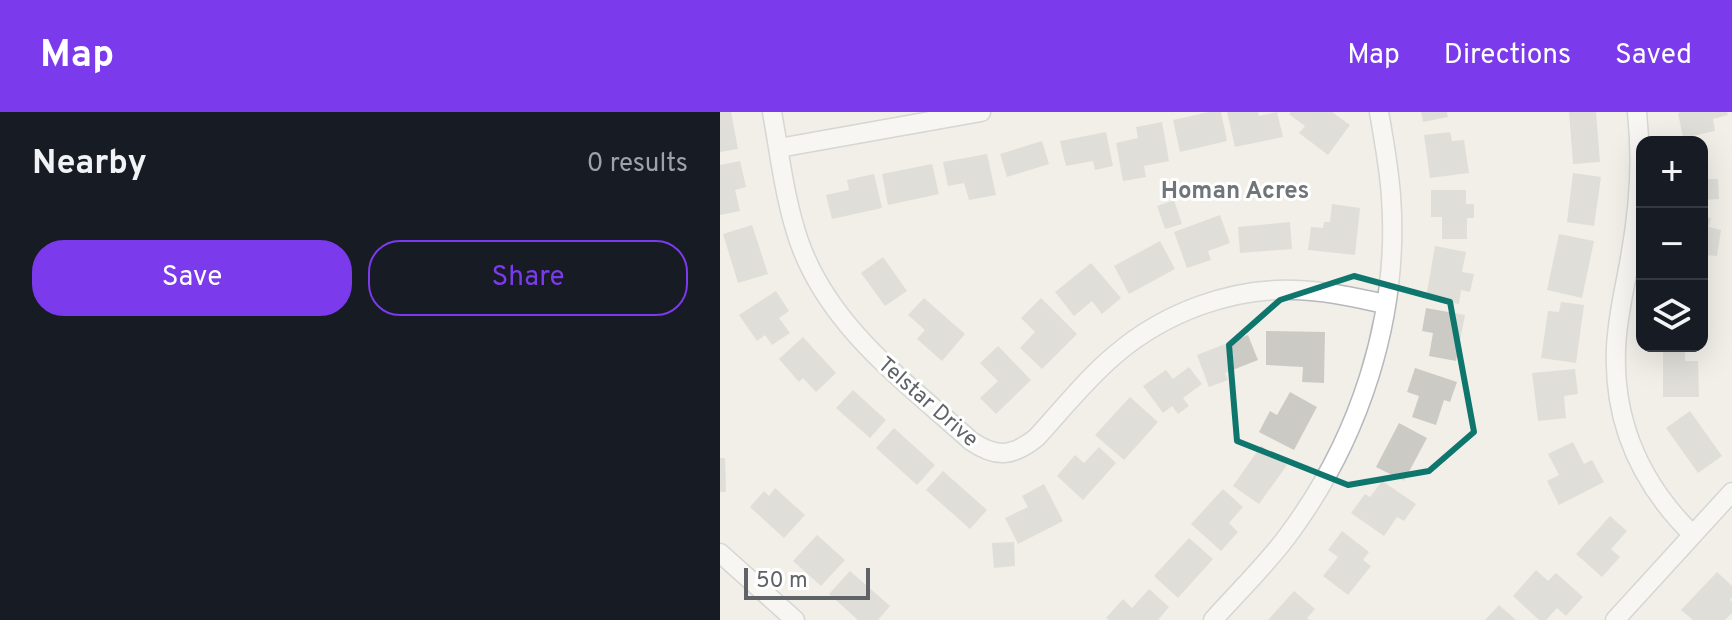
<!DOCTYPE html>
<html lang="en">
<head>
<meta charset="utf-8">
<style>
	:root { --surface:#171b24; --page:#242831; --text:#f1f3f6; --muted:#9ea1a6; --line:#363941; --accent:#7c3aed }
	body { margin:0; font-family:Overpass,sans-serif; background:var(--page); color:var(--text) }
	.controls { position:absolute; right:24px; top:24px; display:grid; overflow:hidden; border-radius:16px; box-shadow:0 8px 32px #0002 }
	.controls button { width:72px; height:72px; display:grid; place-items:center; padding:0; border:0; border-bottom:2px solid var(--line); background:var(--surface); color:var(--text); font:40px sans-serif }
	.scale { position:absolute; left:24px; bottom:20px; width:126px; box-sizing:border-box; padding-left:8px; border:4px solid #5f6368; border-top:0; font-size:22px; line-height:28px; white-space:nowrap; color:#5f6368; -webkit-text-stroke:6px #fff; paint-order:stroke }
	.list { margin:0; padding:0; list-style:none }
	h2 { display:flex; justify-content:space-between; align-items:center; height:104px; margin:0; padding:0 32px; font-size:34px }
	h2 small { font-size:26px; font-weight:400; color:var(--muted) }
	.actions { display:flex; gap:16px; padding:24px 32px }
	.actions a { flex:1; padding:18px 0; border:2px solid var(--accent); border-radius:32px; text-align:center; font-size:28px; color:var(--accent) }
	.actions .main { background:var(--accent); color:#fff }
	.icon { flex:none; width:44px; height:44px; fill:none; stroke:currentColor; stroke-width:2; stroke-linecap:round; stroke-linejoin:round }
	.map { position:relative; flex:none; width:1012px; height:508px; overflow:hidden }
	header { display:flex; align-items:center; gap:48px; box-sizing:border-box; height:112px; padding:0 40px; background:var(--accent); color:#fff }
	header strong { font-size:38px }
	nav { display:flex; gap:44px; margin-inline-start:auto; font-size:28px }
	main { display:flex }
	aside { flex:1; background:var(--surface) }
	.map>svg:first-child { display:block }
	.building { fill:#cccac5 }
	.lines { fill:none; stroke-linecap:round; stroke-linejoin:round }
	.street-casing { stroke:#b5b8bc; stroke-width:21 }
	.street { stroke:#fff; stroke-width:18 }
	.marked { fill:none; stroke:#0f766e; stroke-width:6; stroke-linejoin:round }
	.labels { text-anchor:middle; stroke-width:6; stroke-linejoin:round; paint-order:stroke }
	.street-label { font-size:22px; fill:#5f6368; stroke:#fff }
	.neighbourhood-label { font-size:24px; font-weight:bold; fill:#70757a; stroke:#fff }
</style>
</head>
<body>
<header>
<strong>Map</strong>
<nav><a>Map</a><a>Directions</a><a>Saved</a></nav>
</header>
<main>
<aside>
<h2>Nearby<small>0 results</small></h2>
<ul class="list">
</ul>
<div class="actions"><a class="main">Save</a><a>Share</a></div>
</aside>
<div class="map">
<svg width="1012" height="508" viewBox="0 0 1012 508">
	<rect width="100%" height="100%" fill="#f1efe8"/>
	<path class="building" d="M0,0H11L18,37L0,40Z
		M489,0H501L507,29L460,40L453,8Z
		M507,0H538L539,4L557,0L563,25L515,35Z
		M571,0H612L630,13L608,43L579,21L585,14L569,2Z
		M701,0H727L728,5L703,10Z
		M849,0H876L880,50L853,52Z
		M961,0H1007L1008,3L993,7L995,19L963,26L958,1Z
		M442,10L449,49L424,54L426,65L403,69L396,31L418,26L416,15Z
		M386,20L393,54L375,58L373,49L346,54L340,29Z
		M730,20L732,29L744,28L749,61L710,66L704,23Z
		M322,29L329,52L287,65L280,42Z
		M267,42L276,83L249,88L244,71L228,74L223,50Z
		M982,45H985L986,67H998L999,87L982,88Z
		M20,49L26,75L15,78L20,99L0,103V53Z
		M212,52L219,82L168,93L162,62Z
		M853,61L881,65L874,114L847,110Z
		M154,62L162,96L112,107L106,83L129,78L127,68Z
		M711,78H746V92H754V106H747V127H722V105H711Z
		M454,88L462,112L445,117L437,94Z
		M612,92L640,96L635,143L588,138L591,115L603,116L604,110H610Z
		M500,103L510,131L488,139L491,148L467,156L454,120Z
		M982,104L991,106L989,115L1001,118L997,144L986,143L984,158H982Z
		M570,110L572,137L520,141L518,115Z
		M32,113L48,162L18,171L3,122Z
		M839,122L874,129L862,186L827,178Z
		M440,129L455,157L409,182L394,154Z
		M715,134L746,140L742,160L754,162L750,180L741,178L739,192L706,186Z
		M163,145L187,179L165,194L141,161Z
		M371,151L401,186L382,202L372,189L354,204L335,180Z
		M56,179L69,199L59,206L70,221L52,233L45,223L37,229L19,203Z
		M204,186L245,222L222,249L197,227L205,218L188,203Z
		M321,186L357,222L322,257L300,236L315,220L301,206Z
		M841,190L864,193L856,251L821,246L828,199L839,200Z
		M706,196L745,203L736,249L709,244L713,221L702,219Z
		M546,219L605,220L604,271L582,270L583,255L546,253Z
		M528,223L538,248L505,261L508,268L489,275L477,243Z
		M83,225L116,261L96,280L83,266L79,270L59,247Z
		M278,234L311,268L276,302L260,286L278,269L260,251Z
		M943,237H965V249H978L979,285H943Z
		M469,255L482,272L463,286L469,294L458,302L452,294L443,301L423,274L446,258L453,267Z
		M695,256L737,270L730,290L724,288L716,313L692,305L699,284L687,280Z
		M855,257L858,282L844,284L846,306L818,309L812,261Z
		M133,278L166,308L150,326L116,296Z
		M570,280L597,295L574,338L539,320L550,299L557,303Z
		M410,285L438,310L404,348L375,323Z
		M970,299L1002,344L978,361L946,316Z
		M679,311L707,326L684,369L656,355Z
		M174,316L215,353L197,373L156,336Z
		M853,330L864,352L872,348L884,370L839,393L827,369L839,363L828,342Z
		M541,334L567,353L539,392L513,374Z
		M379,335L396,351L363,388L337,364L355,343L364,351Z
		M0,346H5L6,380H0Z
		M223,359L267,398L250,417L206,378Z
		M662,369L696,392L684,409L677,405L664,424L631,401L645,382L650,385Z
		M324,372L343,409L298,432L285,406L308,395L302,384Z
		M55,376L85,403L64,426L30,395L44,379L49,384Z
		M503,377L523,395L509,411L518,420L501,439L471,412Z
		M890,404L907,419L891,437L900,445L882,465L856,442Z
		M622,419L649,440L643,448L651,454L628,483L603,464L618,445L608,438Z
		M97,423L125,448L101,474L73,449Z
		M469,426L493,447L458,486L434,464Z
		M294,430L295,454L274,456L272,431Z
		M816,458L828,469L836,461L863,485L846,504L837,496L826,508H819L793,484Z
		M130,459L170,494L158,508H138L109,482Z
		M997,460L1012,474V485L1010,488L1012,490V501L1005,508H973L961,498Z
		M429,477L449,495L438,508H389L386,506L403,487L412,496Z
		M574,479L595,497L587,506L589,508H548Z
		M779,493L796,508H765Z"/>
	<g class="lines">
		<g class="street-casing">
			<path id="street" d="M52,0C60,44 65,90 80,132C111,217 186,270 251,329C276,346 292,345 316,326C342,298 366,267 396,242C444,201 512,175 576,178C607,179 636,186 666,192
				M917,0C922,46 919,95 911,140C906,172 897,204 896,237C893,311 921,372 973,423
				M59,36L261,0
				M0,441L75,508
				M493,508C517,481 544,455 566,426C639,329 680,206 671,84C669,56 664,28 659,0
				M895,508L1012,380"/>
		</g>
		<use href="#street" class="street"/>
	</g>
	<path d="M0 0H1012V508H0ZM634,164L730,190L754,320L709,359L628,373L517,329L509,233L560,188Z" fill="#f1efe8" fill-opacity=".55" fill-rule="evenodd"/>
	<path class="marked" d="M634,164L730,190L754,320L709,359L628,373L517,329L509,233L560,188Z"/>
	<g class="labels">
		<g class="street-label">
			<text transform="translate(209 289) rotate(41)" y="8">Telstar Drive</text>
		</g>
		<g class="neighbourhood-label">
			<text x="515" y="86">Homan Acres</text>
		</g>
	</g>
</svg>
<div class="controls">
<button>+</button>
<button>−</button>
<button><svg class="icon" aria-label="layers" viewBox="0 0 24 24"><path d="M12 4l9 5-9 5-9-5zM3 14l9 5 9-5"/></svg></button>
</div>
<div class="scale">50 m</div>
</div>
</main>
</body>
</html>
